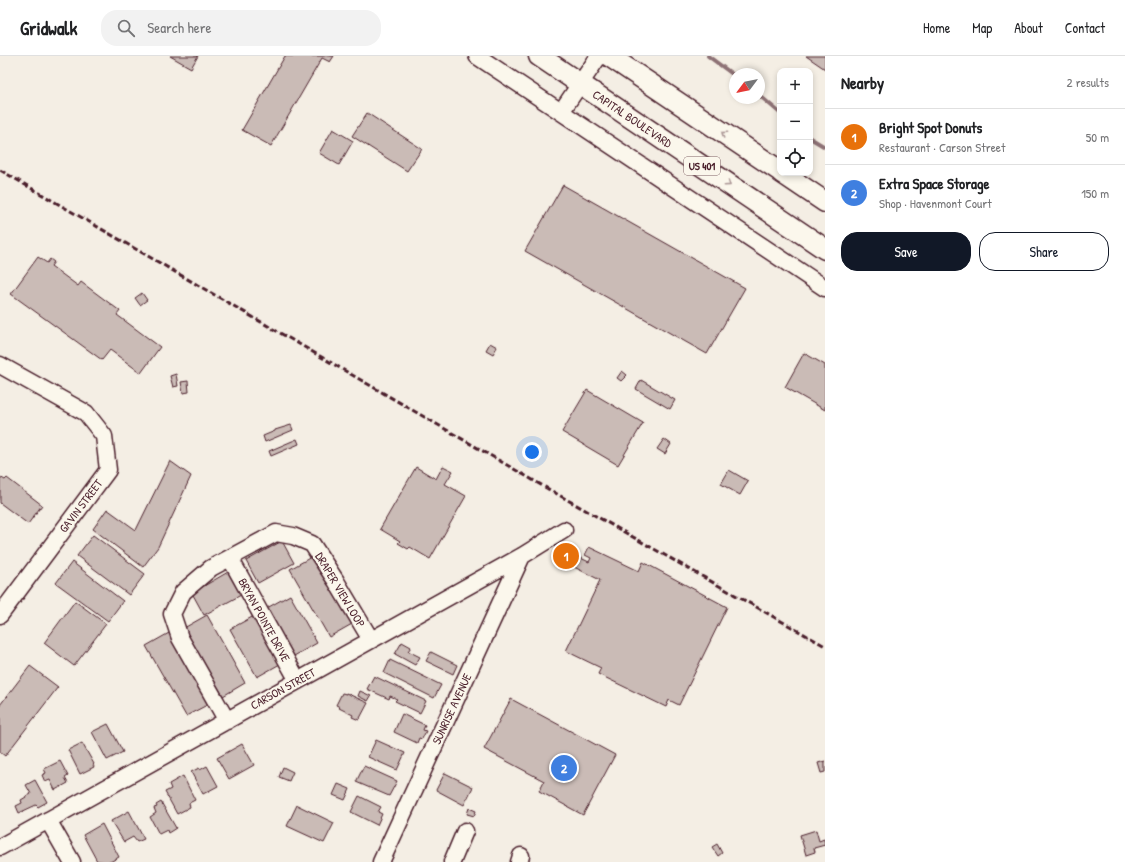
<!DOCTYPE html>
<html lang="en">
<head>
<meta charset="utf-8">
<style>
	:root { --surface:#fff; --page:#f2f2f2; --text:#202124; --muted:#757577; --line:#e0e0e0; --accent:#111827 }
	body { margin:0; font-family:"Patrick Hand",sans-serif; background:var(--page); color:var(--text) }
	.controls { position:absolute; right:12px; top:12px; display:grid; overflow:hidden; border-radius:8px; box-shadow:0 2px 6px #0003 }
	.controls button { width:36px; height:36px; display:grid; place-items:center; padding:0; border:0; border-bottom:1px solid var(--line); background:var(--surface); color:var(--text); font:20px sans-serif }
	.compass { position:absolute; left:729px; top:12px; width:36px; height:36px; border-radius:50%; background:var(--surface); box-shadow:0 2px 6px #0003; rotate:238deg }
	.you { position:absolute; left:532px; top:396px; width:14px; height:14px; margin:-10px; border:3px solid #fff; border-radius:50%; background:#1a73e8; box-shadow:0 0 0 6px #1a73e833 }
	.badge { display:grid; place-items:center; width:26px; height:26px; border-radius:50%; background:var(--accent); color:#fff; font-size:13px; font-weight:700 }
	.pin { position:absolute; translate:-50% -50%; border:2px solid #fff; box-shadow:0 1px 4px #0006 }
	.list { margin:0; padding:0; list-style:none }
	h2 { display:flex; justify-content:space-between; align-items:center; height:52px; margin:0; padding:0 16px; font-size:17px }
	h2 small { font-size:13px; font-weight:400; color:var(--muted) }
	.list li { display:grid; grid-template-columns:26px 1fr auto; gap:12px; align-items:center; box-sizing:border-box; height:56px; padding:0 16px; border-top:1px solid var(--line) }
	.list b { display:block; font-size:15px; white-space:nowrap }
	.list p { margin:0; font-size:13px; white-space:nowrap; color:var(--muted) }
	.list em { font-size:13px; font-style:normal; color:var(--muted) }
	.actions { display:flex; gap:8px; padding:12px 16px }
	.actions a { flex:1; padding:9px 0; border:1px solid var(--accent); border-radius:16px; text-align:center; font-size:14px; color:var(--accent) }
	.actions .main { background:var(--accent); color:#fff }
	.icon { flex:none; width:22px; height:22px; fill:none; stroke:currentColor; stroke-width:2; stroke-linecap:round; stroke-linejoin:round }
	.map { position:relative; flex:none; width:825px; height:806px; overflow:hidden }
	header { display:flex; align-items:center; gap:24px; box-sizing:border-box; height:56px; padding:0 20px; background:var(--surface); border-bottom:1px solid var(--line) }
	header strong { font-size:19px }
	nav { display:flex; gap:22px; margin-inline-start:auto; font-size:14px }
	.search { width:280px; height:36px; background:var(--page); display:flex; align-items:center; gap:10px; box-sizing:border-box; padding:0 14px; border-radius:16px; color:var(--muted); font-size:15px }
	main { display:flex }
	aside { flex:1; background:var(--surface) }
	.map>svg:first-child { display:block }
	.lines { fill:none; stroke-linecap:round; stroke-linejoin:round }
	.stream { stroke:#8d7174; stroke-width:4 }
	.building { fill:#cabbb6; stroke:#4a1f2b }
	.minor-casing { stroke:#4a1f2b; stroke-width:19 }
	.major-casing { stroke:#4a1f2b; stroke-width:23 }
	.minor { stroke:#fbf7ec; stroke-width:16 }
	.major { stroke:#fbf7ec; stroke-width:20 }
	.rail { stroke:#4a1f2b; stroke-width:3; stroke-dasharray:6 3; stroke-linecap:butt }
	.oneway { stroke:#ab9695 }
	.labels { text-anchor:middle; stroke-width:4; stroke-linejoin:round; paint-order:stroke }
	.shield { fill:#fbf7ec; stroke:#7f6065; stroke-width:1 }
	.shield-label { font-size:11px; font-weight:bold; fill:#4a1f2b }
	.street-label { font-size:12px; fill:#4a1f2b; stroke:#fbf7ec }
</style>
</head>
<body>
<header>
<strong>Gridwalk</strong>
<div class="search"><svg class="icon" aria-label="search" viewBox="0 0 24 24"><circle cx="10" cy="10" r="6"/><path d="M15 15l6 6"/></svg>Search here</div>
<nav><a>Home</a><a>Map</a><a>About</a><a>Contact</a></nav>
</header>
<main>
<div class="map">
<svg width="825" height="806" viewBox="0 0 825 806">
	<rect width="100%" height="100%" fill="#f4eee4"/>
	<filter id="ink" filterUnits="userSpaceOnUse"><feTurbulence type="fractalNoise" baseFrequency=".025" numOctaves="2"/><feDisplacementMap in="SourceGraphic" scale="8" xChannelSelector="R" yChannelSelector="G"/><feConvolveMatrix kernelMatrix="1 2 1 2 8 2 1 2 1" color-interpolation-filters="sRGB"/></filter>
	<g filter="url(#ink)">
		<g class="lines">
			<path class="stream" d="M708,0L735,20
				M759,39L780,57
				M810,82L825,91"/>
		</g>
		<path class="building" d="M170,0H198L191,12Z
			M285,0H334L330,6L322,2L271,90L242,74Z
			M806,0H825V13Z
			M367,57L422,93L407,115L352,80Z
			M333,73L353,85L339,109L319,97Z
			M563,129L745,232L707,298L525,195Z
			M38,201L47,207L50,203L54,206L51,210L78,230L81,226L120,255L117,259L160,291L141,317L110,294L102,304L11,238Z
			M142,237L147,244L140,249L135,242Z
			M490,287L497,291L493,298L486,294Z
			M804,297L825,309V354L785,331Z
			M622,315L627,319L621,325L617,322Z
			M176,318L178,330L173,331L170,320Z
			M641,324L675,344L670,353L636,333Z
			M188,325L189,336L183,337L181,326Z
			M587,334L643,367L618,409L562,376Z
			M291,369L293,374L265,386L263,380L275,375V374Z
			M297,383L299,388L271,400L269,395Z
			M664,383L671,388L665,398L657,393Z
			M170,405L191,420L158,491L143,511L93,473L107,453L136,474Z
			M443,410L453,415L445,428L466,440L430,503L410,491L408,493L398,487L400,485L380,473L416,411L436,423Z
			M729,414L748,425L740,439L721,428Z
			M0,421L5,424L7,422L42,449L28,468L0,447Z
			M93,479L145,518L129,539L77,500Z
			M282,485L294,507L258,527L246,505Z
			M589,491L639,515L643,506L727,551L679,649L669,644L666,651L598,618L601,612L566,595L600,524L554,501L566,495L589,506L591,502L585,499Z
			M313,500L352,568L329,581L290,513Z
			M72,506L123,545L108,565L56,527Z
			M228,516L241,539L204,559L192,537Z
			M290,539L317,587L294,600L267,552Z
			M75,545L106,568L74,610L44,587Z
			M207,559L245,627L223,640L184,572Z
			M254,560L280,608L257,621L230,573Z
			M169,577L209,648L186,660L146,590Z
			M402,586L411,591L408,595L420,601L415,609L395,598Z
			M431,596L457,609L453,618L426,605Z
			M390,604L441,629L434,642L384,617Z
			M30,610L58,631L5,700L0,696V649Z
			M374,620L426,645L420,657L395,645L397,643L390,640L389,643L367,633Z
			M360,635L371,640L368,645L358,640Z
			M342,637L346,638V637L368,647L359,664L352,661L353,659L339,652L340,651L336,649Z
			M511,643L615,699L583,759L539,735L544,725L484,693Z
			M402,658L425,669L423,674L426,675L422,683L419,682L417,687L394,676Z
			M108,668L123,696L107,704L92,676Z
			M376,684L405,697L397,714L368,701Z
			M82,687L94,708L93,709L94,711L80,718L68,694Z
			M242,688L254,709L229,723L217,702Z
			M60,705L68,720L65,722L68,727L55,734L50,724L45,726L42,719L46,717L44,713Z
			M825,705V716L821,717L818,707Z
			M207,710L218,730L203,738L191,716L199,712L200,714Z
			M364,710L397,725L389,740L356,726Z
			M283,711L293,716L289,725L279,721Z
			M445,717L473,731L464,749L436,734Z
			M183,720L195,744L189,747L190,751L177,758L165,736L171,733L169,728Z
			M35,724L47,746L38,751L36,749L19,757L16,750L22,747L21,744L31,738L26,729Z
			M338,728L350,733L345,744L333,739Z
			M359,740L381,751L378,756L382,758L377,769L351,756Z
			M161,746L176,772L168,777L167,774L159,778L150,761L156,757L154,752L157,751L156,749Z
			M297,749L334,767L324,787L287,770Z
			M469,752L476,755L474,760L467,758Z
			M129,755L144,783L137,786L133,781L124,786L111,765Z
			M102,768L119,801L110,806L97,805L83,779Z
			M816,774L819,785L824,783L825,789L814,792L815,796L806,799L800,779Z
			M717,788L722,797L718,800L712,791Z"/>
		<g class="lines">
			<g class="minor-casing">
				<path id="minor" d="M477,0L825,232
					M561,56L599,0
					M0,309L86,357L104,380L108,414L0,559
					M230,502L298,625
					M227,665L180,582L172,558L183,536L211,512L276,477L293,480L312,488L336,525L371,584
					M48,764L72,806
					M0,791L522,500L564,474
					M381,806L522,500
					M452,806L465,775
					M519,806L521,800"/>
			</g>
			<g class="major-casing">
				<path id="major" d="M539,0L825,193
					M609,0L780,115
					M782,117L825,146"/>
			</g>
			<use href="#minor" class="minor"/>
			<use href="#major" class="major"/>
			<path class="rail" d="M0,114L543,430L825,590"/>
		</g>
		<defs><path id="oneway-chevron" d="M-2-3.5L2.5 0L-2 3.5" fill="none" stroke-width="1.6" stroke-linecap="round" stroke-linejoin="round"/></defs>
		<g class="oneway">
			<use href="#oneway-chevron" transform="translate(724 78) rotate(-146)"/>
			<use href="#oneway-chevron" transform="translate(728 128) rotate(34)"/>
		</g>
	</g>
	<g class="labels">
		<rect class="shield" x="684" y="101" width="36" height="18" rx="3"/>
		<g class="shield-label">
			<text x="702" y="114">US 401</text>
		</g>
		<g class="street-label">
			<text transform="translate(632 63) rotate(34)" y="4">CAPITAL BOULEVARD</text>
			<text transform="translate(81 450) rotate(-53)" y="4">GAVIN STREET</text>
			<text transform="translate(340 534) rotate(59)" y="4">DRAPER VIEW LOOP</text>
			<text transform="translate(264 564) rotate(61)" y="4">BRYAN POINTE DRIVE</text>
			<text transform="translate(283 633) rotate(-29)" y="4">CARSON STREET</text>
			<text transform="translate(452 653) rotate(-65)" y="4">SUNRISE AVENUE</text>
		</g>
	</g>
</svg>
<div class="controls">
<button>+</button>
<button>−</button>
<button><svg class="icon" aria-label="locate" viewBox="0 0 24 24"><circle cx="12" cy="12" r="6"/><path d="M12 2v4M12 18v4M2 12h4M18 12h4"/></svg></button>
</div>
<svg class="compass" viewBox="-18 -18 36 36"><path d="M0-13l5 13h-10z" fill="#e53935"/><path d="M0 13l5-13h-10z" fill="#757577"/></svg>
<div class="you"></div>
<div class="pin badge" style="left:566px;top:500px;background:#e8710a">1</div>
<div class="pin badge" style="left:564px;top:712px;background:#3f7fe0">2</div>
</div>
<aside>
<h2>Nearby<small>2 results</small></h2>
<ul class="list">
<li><span class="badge" style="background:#e8710a">1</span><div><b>Bright Spot Donuts</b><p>Restaurant · Carson Street</p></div><em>50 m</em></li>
<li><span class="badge" style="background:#3f7fe0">2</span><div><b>Extra Space Storage</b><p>Shop · Havenmont Court</p></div><em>150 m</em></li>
</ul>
<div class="actions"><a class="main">Save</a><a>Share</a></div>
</aside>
</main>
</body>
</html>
